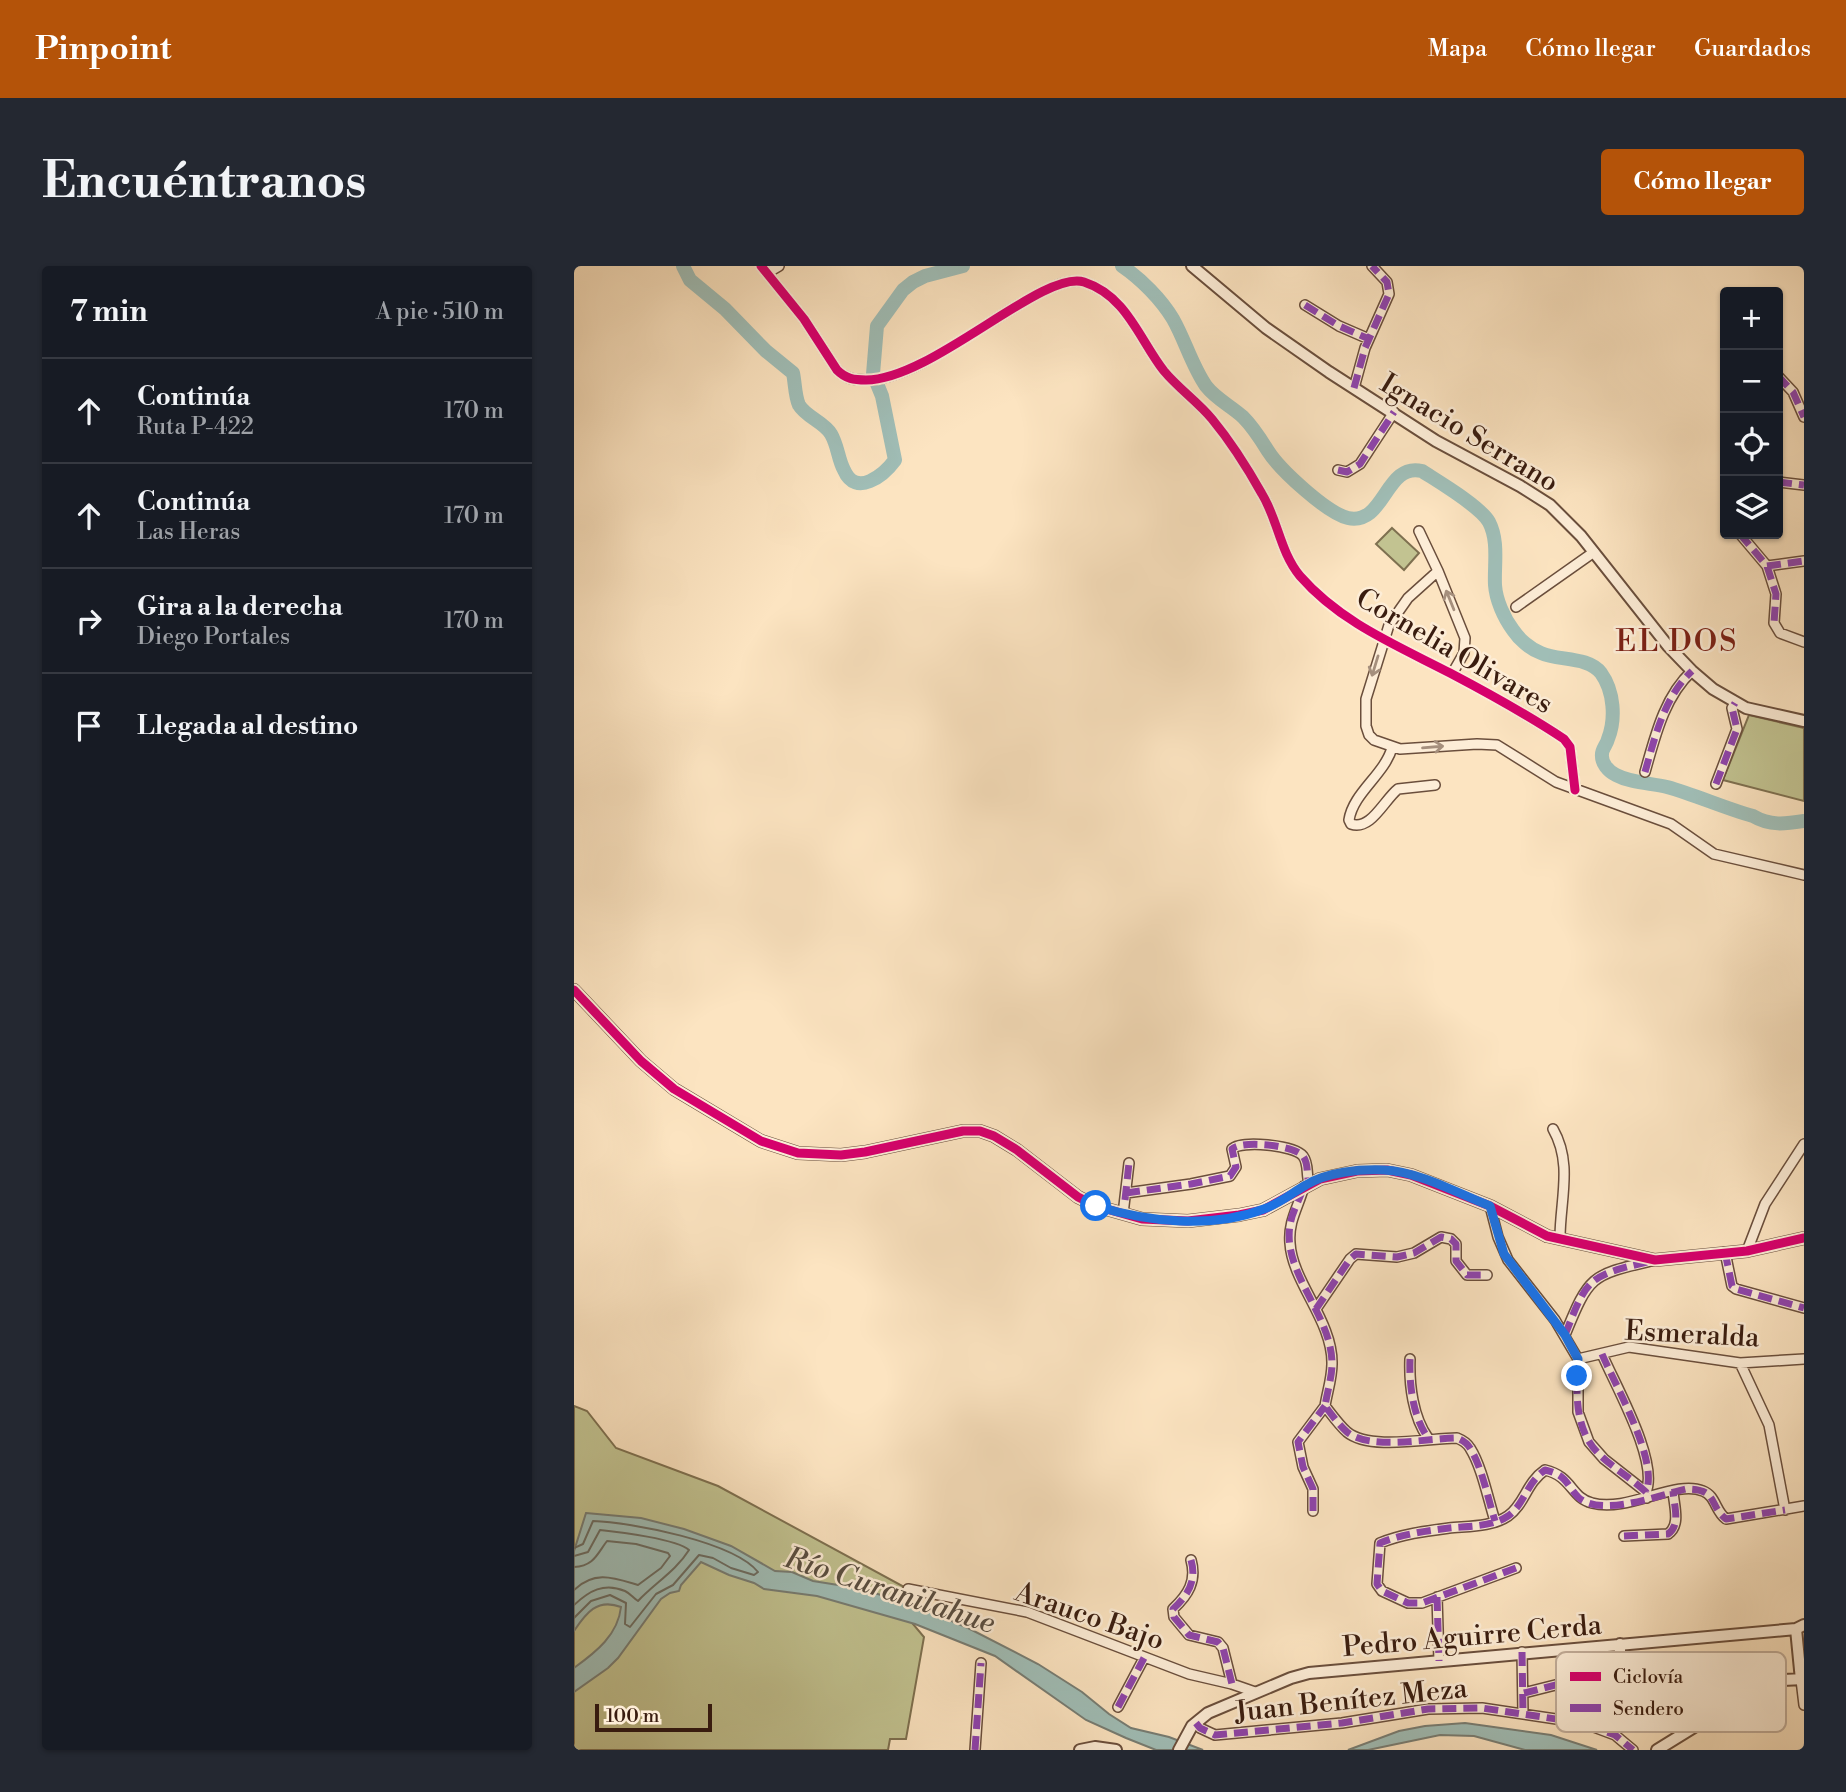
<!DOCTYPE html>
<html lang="es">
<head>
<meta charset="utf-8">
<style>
	:root { --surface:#171b24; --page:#242831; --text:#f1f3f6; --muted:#9ea1a6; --line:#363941; --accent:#b45309 }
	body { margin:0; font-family:"Libre Bodoni",serif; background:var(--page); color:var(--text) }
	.controls { position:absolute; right:21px; top:21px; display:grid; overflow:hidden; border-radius:7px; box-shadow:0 2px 5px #0004 }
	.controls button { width:63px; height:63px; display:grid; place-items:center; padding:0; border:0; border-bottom:2px solid var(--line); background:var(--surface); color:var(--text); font:35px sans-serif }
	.scale { position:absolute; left:21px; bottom:18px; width:117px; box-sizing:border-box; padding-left:7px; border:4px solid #391c0f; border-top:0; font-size:19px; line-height:24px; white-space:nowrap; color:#391c0f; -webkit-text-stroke:5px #fdedd7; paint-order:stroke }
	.stop { position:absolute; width:21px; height:21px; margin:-16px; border:5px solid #1a73e8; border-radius:50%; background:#fff }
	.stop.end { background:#1a73e8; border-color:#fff; box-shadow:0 2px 7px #0008 }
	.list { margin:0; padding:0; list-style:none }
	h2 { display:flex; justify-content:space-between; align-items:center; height:91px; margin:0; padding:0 28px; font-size:30px }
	h2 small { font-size:23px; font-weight:400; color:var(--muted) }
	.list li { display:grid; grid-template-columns:46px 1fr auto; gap:21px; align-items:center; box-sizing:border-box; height:105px; padding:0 28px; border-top:2px solid var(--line) }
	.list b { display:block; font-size:26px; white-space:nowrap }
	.list p { margin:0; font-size:23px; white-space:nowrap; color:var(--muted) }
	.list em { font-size:23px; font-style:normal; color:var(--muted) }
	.icon { flex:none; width:38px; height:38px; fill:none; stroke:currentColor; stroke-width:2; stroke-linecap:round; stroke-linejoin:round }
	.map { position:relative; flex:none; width:1230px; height:1484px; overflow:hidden; border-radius:7px }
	header { display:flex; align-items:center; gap:42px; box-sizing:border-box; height:98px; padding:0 35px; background:var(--accent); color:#fff }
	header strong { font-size:33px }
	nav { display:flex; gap:38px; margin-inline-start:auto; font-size:24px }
	.intro { display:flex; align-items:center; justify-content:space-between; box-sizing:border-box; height:168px; padding:0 42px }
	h1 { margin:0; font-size:49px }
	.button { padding:18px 32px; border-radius:7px; background:var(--accent); color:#fff; font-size:24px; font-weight:700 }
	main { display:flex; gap:42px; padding:0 42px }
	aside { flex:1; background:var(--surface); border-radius:7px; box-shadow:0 2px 5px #0004 }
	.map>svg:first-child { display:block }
	.green { fill:#c2c391; stroke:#7e7050; stroke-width:2 }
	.water { fill:#a0beb7; stroke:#777d74; stroke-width:2 }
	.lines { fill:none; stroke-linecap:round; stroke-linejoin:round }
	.shore { stroke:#6c6d63; stroke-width:2 }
	.river { stroke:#a0beb7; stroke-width:14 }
	.minor-casing { stroke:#6a4e3c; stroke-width:12 }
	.tertiary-casing { stroke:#6a4e3c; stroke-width:14 }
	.minor { stroke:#fdedd7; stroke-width:9 }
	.tertiary { stroke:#fdedd7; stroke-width:10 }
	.quiet { stroke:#8e44ad; stroke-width:7; stroke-dasharray:14 7; stroke-linecap:butt }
	.cycleway-casing { stroke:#fdedd7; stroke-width:13 }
	.cycleway { stroke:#d6006c; stroke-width:9 }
	.oneway { stroke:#a58f7d }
	.route { stroke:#1a73e8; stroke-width:9 }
	.labels { text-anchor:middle; stroke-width:5; stroke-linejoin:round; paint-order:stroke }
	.street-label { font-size:28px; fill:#391c0f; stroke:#fdedd7 }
	.neighbourhood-label { font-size:30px; letter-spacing:2px; fill:#7a1f14; stroke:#fdedd7 }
	.water-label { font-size:30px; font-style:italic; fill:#584d41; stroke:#fdedd7 }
	.key { fill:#fdedd7; stroke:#c2ae9b; stroke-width:2 }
	.key-label { font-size:19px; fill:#391c0f }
</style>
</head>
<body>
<header>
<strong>Pinpoint</strong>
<nav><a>Mapa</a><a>Cómo llegar</a><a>Guardados</a></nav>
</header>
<div class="intro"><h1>Encuéntranos</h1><a class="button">Cómo llegar</a></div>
<main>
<aside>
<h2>7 min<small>A pie · 510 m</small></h2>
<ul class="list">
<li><svg class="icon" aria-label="ahead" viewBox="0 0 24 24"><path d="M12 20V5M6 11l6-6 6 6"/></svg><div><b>Continúa</b><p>Ruta P-422</p></div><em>170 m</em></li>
<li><svg class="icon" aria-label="ahead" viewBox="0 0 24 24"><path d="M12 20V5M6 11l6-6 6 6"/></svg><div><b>Continúa</b><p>Las Heras</p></div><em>170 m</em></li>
<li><svg class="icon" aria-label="right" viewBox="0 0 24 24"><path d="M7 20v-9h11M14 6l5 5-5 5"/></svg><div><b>Gira a la derecha</b><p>Diego Portales</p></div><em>170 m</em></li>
<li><svg class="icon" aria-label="arrive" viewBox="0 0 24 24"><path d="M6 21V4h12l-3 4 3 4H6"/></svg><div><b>Llegada al destino</b></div></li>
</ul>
</aside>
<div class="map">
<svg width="1230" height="1484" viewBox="0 0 1230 1484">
	<rect width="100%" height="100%" fill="#fce4c1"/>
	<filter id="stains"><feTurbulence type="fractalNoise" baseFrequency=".00286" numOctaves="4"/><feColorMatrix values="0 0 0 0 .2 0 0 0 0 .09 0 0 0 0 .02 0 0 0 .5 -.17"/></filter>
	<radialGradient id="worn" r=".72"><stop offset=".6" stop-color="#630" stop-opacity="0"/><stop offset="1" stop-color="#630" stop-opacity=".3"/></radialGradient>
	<path class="green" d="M818,262L845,287L830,304L802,278Z
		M1175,449L1230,462V535L1149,514Z
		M0,1140L13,1145L42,1182L144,1220L334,1323L328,1345L350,1371L332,1473H316L314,1484H0Z"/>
	<path class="water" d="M12,1247L67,1252L110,1263L157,1280L201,1305L218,1306L239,1315L283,1322L338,1338L394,1362L464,1398L508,1426L535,1448L557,1462L595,1471L629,1484H582L552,1472L512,1454L421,1390L341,1358L243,1330L190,1323L180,1317L155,1309L127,1296L107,1319L105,1325L96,1327L87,1333L44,1392L34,1402L0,1426V1402C22,1386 44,1369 47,1341C23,1332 12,1347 0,1365V1285Z
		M891,1457L977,1469L1023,1484H951L900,1470L866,1469L794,1484H774L825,1465L851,1460Z"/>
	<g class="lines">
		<path class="shore" d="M0,1282L9,1278L19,1255C57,1256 160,1276 184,1306L180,1309L157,1302L139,1292L125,1289L99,1319L82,1328L56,1361L51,1358L52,1337L36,1329L17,1335L0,1352
			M0,1290L14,1286L26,1264C45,1266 103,1273 115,1284C102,1305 81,1317 64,1335C59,1332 57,1328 51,1325C30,1316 15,1325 0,1339
			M0,1301C20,1300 23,1288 33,1275L62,1278L94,1287L96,1290L87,1302L64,1319C40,1312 21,1304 0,1324"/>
		<path class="river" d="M109,0L116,14L151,43L192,85L219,107C221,116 221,131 225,139C232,151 250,156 257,168C264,180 264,193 270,204C282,232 310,209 321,194L308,130L299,108L303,60L329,24L339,16L351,10L389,0
			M548,0C567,13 587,33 599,53C611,74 618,100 632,120C642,133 657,140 669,151C679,161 686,172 694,185C706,204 753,247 774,252C811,260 811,196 848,205C865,216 906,240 915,256C925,275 920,299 921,319C922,334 930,352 939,364C945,373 956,383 967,387C984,395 1014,390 1027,407C1040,425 1042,453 1034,473C1033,478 1028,483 1028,488C1027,497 1034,505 1042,509C1057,517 1076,517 1093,521C1122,529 1150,542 1179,550C1196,560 1211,558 1230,555"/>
		<g class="minor-casing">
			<path id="minor" d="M187,0L230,53L263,104C272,113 280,114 292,114C358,114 469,3 510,16C553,30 565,73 590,105C604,122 624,136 638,153C657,176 674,203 688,228C704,254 706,286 726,310C766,356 822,379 876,407C914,427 954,449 990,473L996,481L1001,524
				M193,7L205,0
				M731,39L765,60L795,73
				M1204,110L1219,126L1230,151
				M780,122L791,82L815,28L813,16L798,0
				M764,204L773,206L786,198L820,146
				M1204,216L1230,219
				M845,265L864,305L891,372L890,387L878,408
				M1166,268L1193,300L1202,328L1200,357L1206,367L1230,376
				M1193,300L1230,295
				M864,305L834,332L815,359L792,433V460L795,469L800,474L826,483L903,478L923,479L982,516L1097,558L1140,588L1230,609
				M942,341L1020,286
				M818,482C810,509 779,527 775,554L777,558C797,565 810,534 824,523L861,519
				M1071,506C1081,471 1090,431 1118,405
				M1142,518L1163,463L1158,442L1161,437
				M979,863C999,898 986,934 986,972
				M730,920C725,940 714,955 716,977C718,1016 759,1055 758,1098C758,1112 753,1127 751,1140C758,1149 765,1159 773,1166C796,1185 855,1172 883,1172C888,1174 893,1177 896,1182C908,1201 914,1233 921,1255
				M552,927L617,918L656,910L662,901L658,883C667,874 720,879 729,890C735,898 732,908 735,917
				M916,940L924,971L934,994L981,1054L1004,1093V1146L1015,1176L1030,1193L1072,1226L1073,1232
				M549,948L555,897
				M1173,985L1191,938L1230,878
				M1151,986L1158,1020L1162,1023L1230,1042
				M742,1043L776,993L782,988L823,991L840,987L867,971L877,973L882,978V995L893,1009H913
				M991,1069C1016,1007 1018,1009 1081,994
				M1028,1088C1041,1119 1085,1195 1072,1226
				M836,1093C835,1119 839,1151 854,1172
				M1004,1093L1055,1081L1166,1097L1230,1093
				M1166,1097L1195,1159L1211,1244
				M739,1245V1223L729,1201L724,1176L751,1140
				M1050,1270L1094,1268C1107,1259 1100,1240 1099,1225
				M617,1294C623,1315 614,1329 599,1343L600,1351L615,1369L644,1376L649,1382L658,1418
				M942,1302L848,1337H834L808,1325L803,1318L806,1277C828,1268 852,1265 875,1262C894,1260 918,1261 934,1250C951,1238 952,1217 971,1204C998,1210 997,1232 1018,1237C1054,1247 1101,1213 1129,1225C1142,1230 1141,1245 1152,1253L1230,1240
				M334,1323L453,1346L615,1408L658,1418L681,1426
				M863,1331L865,1395
				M948,1386L949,1448
				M1227,1414L1230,1439
				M950,1427L1021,1409L1047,1404
				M544,1441L570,1392
				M622,1457L626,1462L641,1469L768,1457L854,1443L908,1442L1009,1457L1041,1469L1059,1484
				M401,1484L407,1397"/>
		</g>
		<g class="tertiary-casing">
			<path id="tertiary" d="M618,0L692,62L755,106L862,175L946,220L976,239L1007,270L1094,380L1118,405L1139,423L1172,442L1230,455
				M0,724L67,795L100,823L187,875L224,887L267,889L291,886L389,865H406L420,870L443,884L504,931L522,940L568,953L614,955L665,949L689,944L746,913L783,905L813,904L837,909L916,940L973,970L1081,994L1173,985L1230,972
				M1222,1363L1227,1414
				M1046,1378V1401L1047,1404L1053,1408L1185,1415L1230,1413
				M506,1484L521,1481L542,1484
				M605,1484L618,1460L634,1447L717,1412L735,1407L1222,1363L1230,1359
				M1083,1484L1172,1429L1185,1415"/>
		</g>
		<use href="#minor" class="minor"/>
		<use href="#tertiary" class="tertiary"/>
		<path class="quiet" d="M731,39L765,60L795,73
			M1204,110L1219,126L1230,151
			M780,122L791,82L815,28L813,16L798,0
			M764,204L773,206L786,198L820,146
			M1204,216L1230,219
			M1166,268L1193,300L1202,328L1200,357
			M1193,300L1230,295
			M1071,506C1081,471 1090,431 1118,405
			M1142,518L1163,463L1158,442L1161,437
			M729,923C725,935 718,946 716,959C708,1007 758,1049 758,1098C758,1111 753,1127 751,1140C758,1149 765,1159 773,1166C796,1185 855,1172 883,1172C888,1174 893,1177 896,1182C908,1201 914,1233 921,1255
			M552,927L617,918L656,910L662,901L658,883C667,874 720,879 729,890C735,898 732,908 735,917
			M551,934L555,897
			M1151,986L1158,1020L1162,1023L1230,1042
			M742,1043L776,993L782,988L823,991L840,987L867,971L877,973L882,978V995L893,1009H913
			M991,1069C1013,1013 1013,1010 1073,996
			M1028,1088C1041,1119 1085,1195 1072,1226
			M836,1093C835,1119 839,1151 854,1172
			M1004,1093C1002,1125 1000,1164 1025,1188C1039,1202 1057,1212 1072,1226L1073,1232
			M739,1245V1223L729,1201L724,1176L751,1140
			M1050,1270L1094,1268C1107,1259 1100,1240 1099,1225
			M617,1294C623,1315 614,1329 599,1343L600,1351L615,1369L644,1376L649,1382L658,1418
			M942,1302L848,1337H834L808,1325L803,1318L806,1277C828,1268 852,1265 875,1262C894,1260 918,1261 934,1250C951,1238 952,1217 971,1204C993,1209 991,1217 1004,1231C1027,1252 1085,1229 1112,1223C1145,1223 1134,1239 1152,1253L1211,1244
			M863,1331L865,1395
			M948,1386L949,1448
			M950,1427L1021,1409L1047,1404
			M544,1441L570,1392
			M622,1457L626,1462L641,1469L768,1457L854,1443L908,1442L1009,1457L1041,1469L1059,1484
			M401,1484L407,1397"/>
		<g class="cycleway-casing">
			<path id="cycleway" d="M187,0L230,53L263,104C272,113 280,114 292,114C358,114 469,3 510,16C553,30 565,73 590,105C604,122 624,136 638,153C657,176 674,203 688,228C704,254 706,286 726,310C766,356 822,379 876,407C914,427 954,449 990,473L996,481L1001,524
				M0,724L67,795L100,823L187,875L224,887L267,889L291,886L389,865H406L420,870L443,884L504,931L522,940L568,953L614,955L665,949L689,944L746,913L783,905L813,904L837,909L916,940L973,970L1081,994L1173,985L1230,972"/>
		</g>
		<use href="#cycleway" class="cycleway"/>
	</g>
	<defs><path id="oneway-shaft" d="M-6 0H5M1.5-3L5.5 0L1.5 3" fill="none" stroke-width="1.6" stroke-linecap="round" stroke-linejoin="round" transform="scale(1.75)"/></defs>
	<g class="oneway">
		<use href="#oneway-shaft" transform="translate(876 334) rotate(-112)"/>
		<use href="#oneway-shaft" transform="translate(801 400) rotate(107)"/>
		<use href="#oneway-shaft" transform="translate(859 481) rotate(-5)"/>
	</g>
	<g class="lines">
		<path class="route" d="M522,940C574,956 637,963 690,943C706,937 718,927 732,919C753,906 786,903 810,904C843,905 885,928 916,940L930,988L991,1069L1004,1093L1003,1110"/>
	</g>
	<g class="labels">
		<g class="street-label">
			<text transform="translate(896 166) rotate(31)" y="10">Ignacio Serrano</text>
			<text transform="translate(881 384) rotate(30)" y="10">Cornelia Olivares</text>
			<text transform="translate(1118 1067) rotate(3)" y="10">Esmeralda</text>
			<text transform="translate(516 1349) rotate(19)" y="10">Arauco Bajo</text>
			<text transform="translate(898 1369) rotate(-5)" y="10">Pedro Aguirre Cerda</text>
			<text transform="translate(777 1433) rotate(-6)" y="10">Juan Benítez Meza</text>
		</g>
		<g class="neighbourhood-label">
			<text x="1103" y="385">EL DOS</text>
		</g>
		<g class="water-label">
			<text transform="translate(316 1324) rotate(18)" y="10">Río Curanilahue</text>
		</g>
	</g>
	<rect x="982" y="1386" width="230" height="80" rx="10" class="key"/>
	<rect x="996" y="1406" width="31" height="9" fill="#d6006c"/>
	<rect x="996" y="1438" width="31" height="8" fill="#8e44ad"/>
	<g class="key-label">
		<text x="1039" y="1417">Ciclovía</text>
		<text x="1039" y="1449">Sendero</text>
	</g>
	<rect width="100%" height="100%" filter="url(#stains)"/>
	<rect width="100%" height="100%" fill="url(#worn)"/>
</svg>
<div class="controls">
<button>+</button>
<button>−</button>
<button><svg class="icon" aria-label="locate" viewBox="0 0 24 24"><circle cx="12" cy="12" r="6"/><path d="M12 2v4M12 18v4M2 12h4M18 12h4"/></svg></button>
<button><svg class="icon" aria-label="layers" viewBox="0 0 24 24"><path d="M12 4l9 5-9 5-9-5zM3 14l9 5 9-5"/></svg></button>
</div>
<div class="scale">100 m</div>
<div class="stop" style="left:522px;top:940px"></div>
<div class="stop end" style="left:1003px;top:1110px"></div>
</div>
</main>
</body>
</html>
